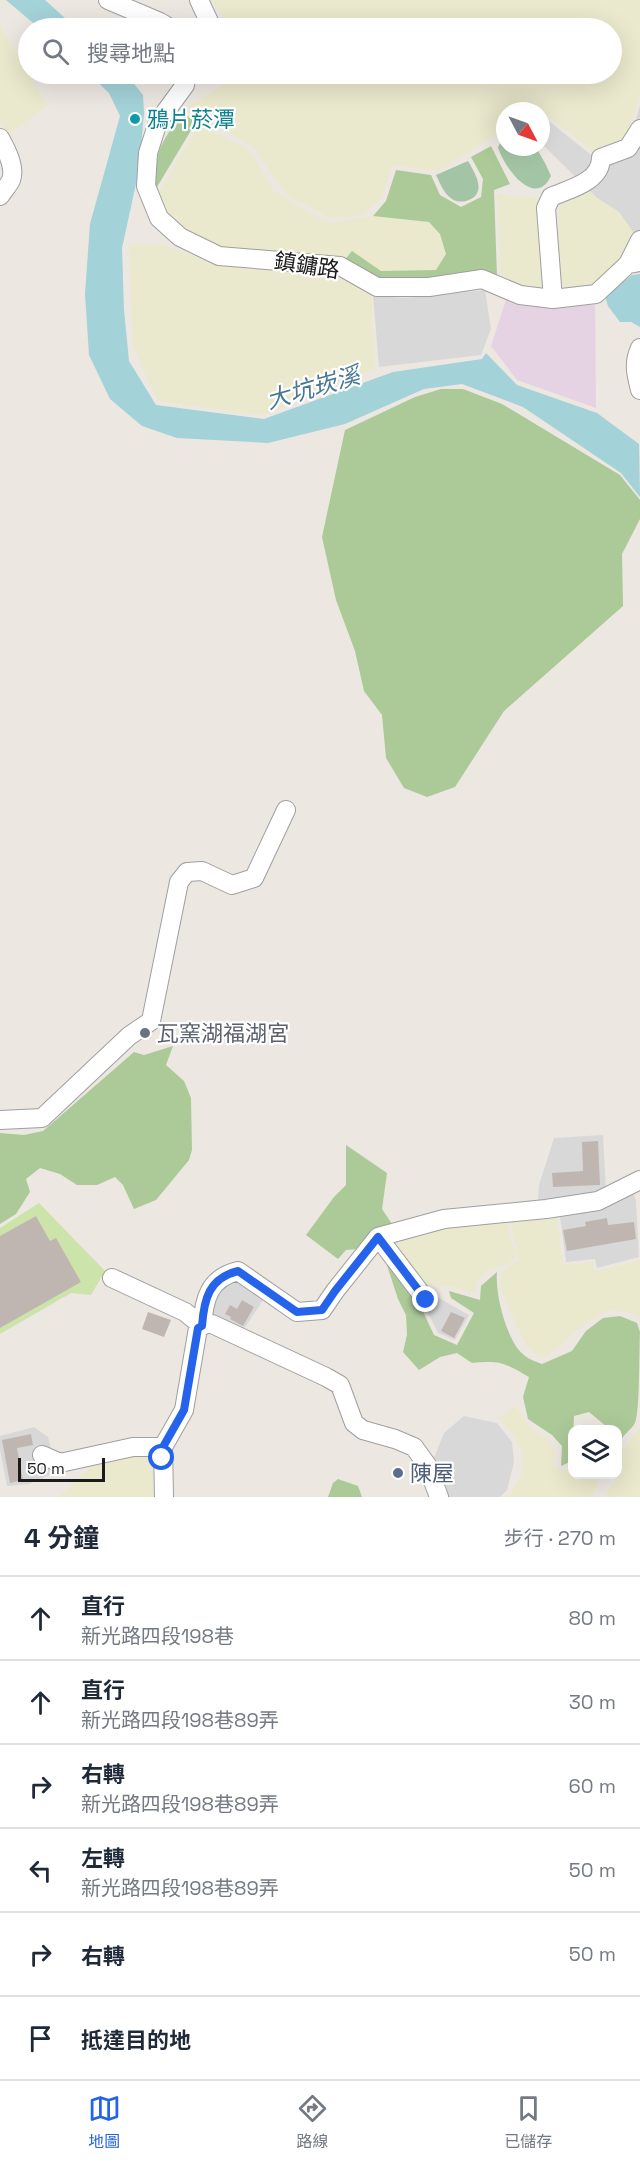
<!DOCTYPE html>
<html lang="zh-TW">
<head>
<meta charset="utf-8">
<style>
	:root { --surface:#fff; --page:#f6f6f7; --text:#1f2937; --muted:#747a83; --line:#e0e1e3; --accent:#2563eb }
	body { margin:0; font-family:"Space Grotesk","Noto Sans TC",sans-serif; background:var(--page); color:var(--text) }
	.controls { position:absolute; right:18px; bottom:18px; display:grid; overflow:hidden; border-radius:12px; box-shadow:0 6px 24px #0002 }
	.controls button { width:54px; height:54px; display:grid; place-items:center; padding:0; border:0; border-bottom:2px solid var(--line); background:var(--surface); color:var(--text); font:30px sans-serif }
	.compass { position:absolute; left:496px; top:102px; width:54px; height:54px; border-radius:50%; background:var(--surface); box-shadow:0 6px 24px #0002; rotate:131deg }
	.scale { position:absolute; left:18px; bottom:15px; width:87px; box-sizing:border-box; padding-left:6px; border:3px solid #1b1b1b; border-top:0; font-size:16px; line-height:21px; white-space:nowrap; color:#1b1b1b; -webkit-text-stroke:4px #fff; paint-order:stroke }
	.stop { position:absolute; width:18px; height:18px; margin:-14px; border:4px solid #2563eb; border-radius:50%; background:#fff }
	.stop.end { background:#2563eb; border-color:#fff; box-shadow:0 2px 6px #0008 }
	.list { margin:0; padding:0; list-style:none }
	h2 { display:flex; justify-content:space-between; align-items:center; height:78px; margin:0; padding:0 24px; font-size:26px }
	h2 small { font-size:20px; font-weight:400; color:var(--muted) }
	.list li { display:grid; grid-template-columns:39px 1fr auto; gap:18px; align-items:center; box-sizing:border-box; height:84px; padding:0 24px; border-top:2px solid var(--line) }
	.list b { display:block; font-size:22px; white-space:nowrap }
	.list p { margin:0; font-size:20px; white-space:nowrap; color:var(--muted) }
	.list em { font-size:20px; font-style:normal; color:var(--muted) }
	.icon { flex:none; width:33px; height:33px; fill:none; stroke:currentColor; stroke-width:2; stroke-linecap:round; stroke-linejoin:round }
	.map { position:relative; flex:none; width:640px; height:1497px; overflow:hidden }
	.search { position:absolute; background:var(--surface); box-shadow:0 6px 24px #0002; left:18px; right:18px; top:18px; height:66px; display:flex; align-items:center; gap:15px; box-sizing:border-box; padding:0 21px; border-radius:33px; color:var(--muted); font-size:22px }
	.sheet { height:582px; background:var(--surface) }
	nav { display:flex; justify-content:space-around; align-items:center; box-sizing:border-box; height:84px; border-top:2px solid var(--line); background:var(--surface); font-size:16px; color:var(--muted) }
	nav a { display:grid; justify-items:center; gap:3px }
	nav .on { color:var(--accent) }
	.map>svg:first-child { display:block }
	.residential { fill:#d9d8d8 }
	.industrial { fill:#e5d3e3 }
	.farmland { fill:#eae9cd }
	.grass { fill:#cce4a9 }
	.forest { fill:#acc998 }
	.cemetery { fill:#a3c4a5 }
	.water { fill:#a3d2d8 }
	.building { fill:#c0b6b1 }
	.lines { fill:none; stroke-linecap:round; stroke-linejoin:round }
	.minor-casing { stroke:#9f9f9f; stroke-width:20 }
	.minor { stroke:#fff; stroke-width:18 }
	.route { stroke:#2563eb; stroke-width:8 }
	.culture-dot { fill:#0f9aa8; stroke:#fff; stroke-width:2 }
	.worship-dot { fill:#6b7280; stroke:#fff; stroke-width:2 }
	.service-dot { fill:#5c6f8a; stroke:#fff; stroke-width:2 }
	.labels { text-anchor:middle; stroke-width:4.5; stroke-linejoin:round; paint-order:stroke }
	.culture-label { font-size:22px; fill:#0d838f; stroke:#fff; text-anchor:start }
	.street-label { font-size:22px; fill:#1b1b1b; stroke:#fff }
	.worship-label { font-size:22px; fill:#5b616d; stroke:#fff; text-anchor:start }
	.service-label { font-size:22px; fill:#4e5e75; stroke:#fff; text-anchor:start }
	.water-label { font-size:24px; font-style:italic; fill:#487795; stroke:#fff }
</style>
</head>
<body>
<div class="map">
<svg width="640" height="1497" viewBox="0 0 640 1497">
	<rect width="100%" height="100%" fill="#ece7e1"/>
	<path class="residential" d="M640,105V252L619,212L597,198L541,143V122L545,118L595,158L629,145Z
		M485,290L491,329L481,355L379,367L373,296L406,298Z
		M603,1135L606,1192L538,1201L539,1185L554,1138Z
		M633,1193L636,1200L639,1257L597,1268L595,1259L566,1262L560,1216Z
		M235,1275L265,1297L242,1332L212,1317L216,1294Z
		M437,1297L469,1315L455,1340L438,1333L426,1309Z
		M464,1416L497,1423L512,1442L514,1462L507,1490L500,1497H438L428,1473L444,1433Z
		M34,1427L48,1437L53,1455L49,1475L29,1484L7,1486L0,1450V1436Z"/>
	<path class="industrial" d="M507,297L551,306L595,305L596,408L517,380L491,346Z"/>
	<path class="farmland" d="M212,0H640V92L626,142L596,153L545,114L541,117V111H505V129L438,171L392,165L381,199L363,215L331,218L288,196L253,147L185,108L242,74H612V28H229Z
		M0,25L47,105L9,135L0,123Z
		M200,124L250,151L273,190L308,213L332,223L373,216L429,222L440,234L446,254L436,270L381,271L352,251L343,262L215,248L185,233L163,214L157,195Z
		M586,187L597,198L619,212L634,233L620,262L592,290L559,293V199Z
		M497,194L544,199L549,295L501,278Z
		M129,244L162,245L224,265L338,277L371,295L375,368L265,415L158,401L133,346Z
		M557,1217L563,1265L593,1262L594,1270H601L640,1260V1320L636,1315L627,1312L612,1310L606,1311L579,1328L548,1356L541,1357L532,1352L522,1337L500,1287L502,1272L519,1260L510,1220Z
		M506,1221L516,1257L508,1264L489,1270L479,1278L474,1293L454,1287L423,1283L393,1245L421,1230Z
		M515,1406L530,1428L549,1439L555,1453L553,1463L557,1470L572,1469V1474L596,1475L598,1484L592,1497H509L522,1474L523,1453L514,1435L499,1418Z
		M640,1427V1497H605L618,1474L621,1453Z
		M152,1454L154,1497H59L89,1468L125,1457Z"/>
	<path class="grass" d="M39,1203L105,1271L91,1295L71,1293L0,1334V1228Z"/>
	<path class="forest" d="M184,114L196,122L154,192C155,154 158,143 184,114Z
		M491,146L510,184L494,190L497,277L379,281L343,262L352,251L381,271L436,270L446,254L440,234L429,222L373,216L386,201L396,170L431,175L440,195L461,207L481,197L483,179L471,157Z
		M441,389H463L502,404L620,475L640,500V519L622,554L623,606L504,711L455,787L427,797L404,788L386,758L382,715L364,691L355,651L336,600L322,537L345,430L415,397Z
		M173,1046L166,1065L184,1081L191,1098L192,1150L189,1160L156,1200L134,1209L123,1185L115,1177L97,1185H77L60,1174L40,1168L26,1179L30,1192L16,1214L0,1224V1133L24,1135L43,1131L134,1052L144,1055Z
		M346,1145L387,1173L382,1209L394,1227L359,1249L346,1250L338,1259L306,1235L334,1197L346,1185Z
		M384,1256L418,1301L434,1335L457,1345L474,1313L451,1298L449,1291L480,1300L481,1286L497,1272C495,1293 505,1332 518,1349C524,1357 533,1361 542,1364L572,1351L586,1331L603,1318L620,1316L637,1323L640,1332C639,1348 640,1412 635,1423C632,1429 623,1434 618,1445V1430L606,1429V1426L589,1412L574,1416L572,1461L561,1466L562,1446L552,1435L528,1419L523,1397L529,1377C505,1363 500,1360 472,1363L457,1353L440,1357L419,1370L403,1352L407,1335L406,1315L398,1299Z
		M338,1479L358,1486L362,1497H328L333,1483Z"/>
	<path class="cemetery" d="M505,135V147H536L546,165L551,176C535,210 503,166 498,147Z
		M468,161C476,175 488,194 466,201C462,202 456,202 452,199C444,194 440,183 436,175Z"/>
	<path class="water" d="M6,0H45L76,28H39Z
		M89,74H126L143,95L144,113L139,170L122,248L124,310L129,361L156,405L264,419L393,372L482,359L486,353L517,385L597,413L639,444L640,497L621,473L523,407L462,384L424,389L345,424L268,443L177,438L142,426L110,399L89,355L85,294L90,224L120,116L109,93Z
		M640,274V327L631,322H620L608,306L605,296L632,275Z"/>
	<path class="building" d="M598,1141L600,1185L553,1187L552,1173L583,1171L582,1142Z
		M36,1216L50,1241L56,1238L81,1282L0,1328V1236Z
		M607,1218L608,1225L634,1222L636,1239L567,1251L563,1230L586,1226L585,1222Z
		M242,1300L254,1307L243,1326L230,1319L231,1317L225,1314L230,1305L237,1309Z
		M148,1312L171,1320L164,1337L142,1329Z
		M451,1312L465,1318L454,1338L441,1331Z
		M31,1434L33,1445L17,1448L23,1480L10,1483L2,1440Z"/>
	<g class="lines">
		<g class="minor-casing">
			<path id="minor" d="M108,0L160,22L170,28
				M199,0L212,28
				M186,74L185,85L158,122L148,153L146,186L159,218L180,237L219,256L340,266L377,287H429L482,279L520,295L553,299L596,294L628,264L640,262
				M0,138C6,149 16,167 11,180C9,185 3,191 0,196
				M628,264L640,240
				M553,299L546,208L551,197C569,189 601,182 601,158L628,148L640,129
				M640,348C633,363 636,374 640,390
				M0,1120L42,1118L129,1036L151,1021L179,882L187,872L202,871L232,885L254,878L286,810
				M378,1237L426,1300
				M112,1278L185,1312L202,1326
				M202,1326C204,1299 209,1278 238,1271L297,1312L322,1310L335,1291L378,1237L444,1219L546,1209L598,1201L640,1180
				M42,1455L60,1463L133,1447H163
				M164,1497L163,1447L184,1410L198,1328L206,1324H212L326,1377L340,1385L354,1423L363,1430L395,1439L414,1447L427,1465L439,1497"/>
		</g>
		<use href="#minor" class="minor"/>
	</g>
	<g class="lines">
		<path class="route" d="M162,1458L163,1447L184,1410L198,1328L202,1326C204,1299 209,1278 238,1271L297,1312L322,1310L335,1291L378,1237L426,1300"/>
	</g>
	<circle class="culture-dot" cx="135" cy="119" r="6"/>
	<circle class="worship-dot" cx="145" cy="1033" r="6"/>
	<circle class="service-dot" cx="398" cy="1473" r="6"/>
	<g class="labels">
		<g class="culture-label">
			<text x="147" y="127">鴉片菸潭</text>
		</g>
		<g class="street-label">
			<text transform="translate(307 265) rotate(9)" y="8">鎮鏞路</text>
		</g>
		<g class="worship-label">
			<text x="157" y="1041">瓦窯湖福湖宮</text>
		</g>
		<g class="service-label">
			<text x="410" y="1481">陳屋</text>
		</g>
		<g class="water-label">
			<text transform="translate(313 388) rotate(-16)" y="8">大坑崁溪</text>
		</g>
	</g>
</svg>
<div class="controls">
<button><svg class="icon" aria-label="layers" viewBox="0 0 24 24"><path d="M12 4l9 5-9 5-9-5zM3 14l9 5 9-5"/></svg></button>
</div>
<svg class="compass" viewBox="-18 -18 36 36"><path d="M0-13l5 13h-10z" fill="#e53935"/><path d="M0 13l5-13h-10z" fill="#747a83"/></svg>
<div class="scale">50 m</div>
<div class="stop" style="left:162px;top:1458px"></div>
<div class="stop end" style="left:426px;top:1300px"></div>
<div class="search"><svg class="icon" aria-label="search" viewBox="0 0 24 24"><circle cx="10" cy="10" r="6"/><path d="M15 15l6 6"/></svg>搜尋地點</div>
</div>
<section class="sheet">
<h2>4 分鐘<small>步行 · 270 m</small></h2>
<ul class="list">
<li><svg class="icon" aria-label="ahead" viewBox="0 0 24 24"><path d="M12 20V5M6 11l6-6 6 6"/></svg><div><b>直行</b><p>新光路四段198巷</p></div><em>80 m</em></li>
<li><svg class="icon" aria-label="ahead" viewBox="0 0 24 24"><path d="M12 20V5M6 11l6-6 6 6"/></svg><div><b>直行</b><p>新光路四段198巷89弄</p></div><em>30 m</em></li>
<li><svg class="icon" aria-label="right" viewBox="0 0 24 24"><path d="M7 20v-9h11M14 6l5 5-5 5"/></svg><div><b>右轉</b><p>新光路四段198巷89弄</p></div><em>60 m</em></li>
<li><svg class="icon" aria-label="left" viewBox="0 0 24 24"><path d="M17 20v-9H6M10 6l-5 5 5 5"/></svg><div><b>左轉</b><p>新光路四段198巷89弄</p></div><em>50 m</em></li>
<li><svg class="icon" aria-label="right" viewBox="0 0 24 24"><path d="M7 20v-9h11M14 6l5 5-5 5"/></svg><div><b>右轉</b></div><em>50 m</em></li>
<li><svg class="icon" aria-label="arrive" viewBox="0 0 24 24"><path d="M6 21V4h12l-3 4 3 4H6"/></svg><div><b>抵達目的地</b></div></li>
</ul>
</section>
<nav>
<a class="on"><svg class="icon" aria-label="map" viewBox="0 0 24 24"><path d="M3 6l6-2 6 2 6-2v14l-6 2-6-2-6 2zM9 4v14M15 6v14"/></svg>地圖</a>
<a><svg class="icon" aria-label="directions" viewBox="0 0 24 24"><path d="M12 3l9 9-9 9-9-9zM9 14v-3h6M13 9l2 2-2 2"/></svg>路線</a>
<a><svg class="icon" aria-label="saved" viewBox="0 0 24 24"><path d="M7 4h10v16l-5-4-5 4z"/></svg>已儲存</a>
</nav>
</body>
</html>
